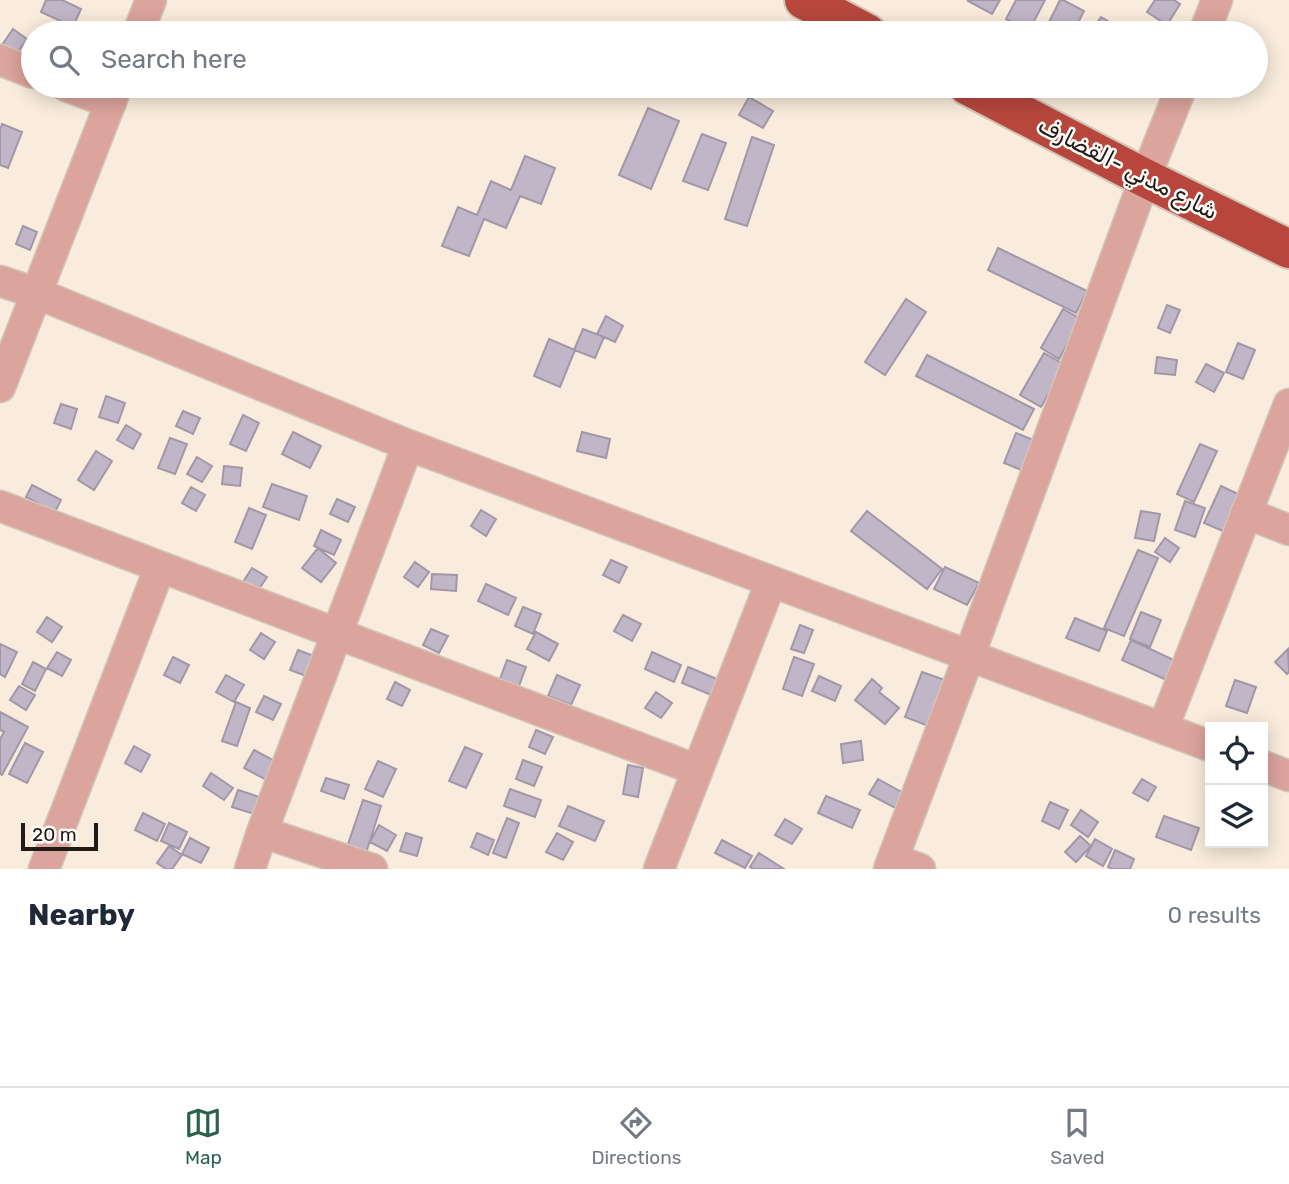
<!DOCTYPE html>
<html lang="en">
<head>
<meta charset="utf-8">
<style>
	:root { --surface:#fff; --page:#f2f2f3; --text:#1f2937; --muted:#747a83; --line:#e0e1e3; --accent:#29624b }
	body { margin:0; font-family:Rubik,"Noto Sans Arabic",sans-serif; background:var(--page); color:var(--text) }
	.controls { position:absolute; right:21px; bottom:21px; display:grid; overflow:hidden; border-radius:0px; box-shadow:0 4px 18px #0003 }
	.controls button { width:63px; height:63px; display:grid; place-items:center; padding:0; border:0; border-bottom:2px solid var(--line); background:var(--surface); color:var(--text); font:35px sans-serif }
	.scale { position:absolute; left:21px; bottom:18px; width:77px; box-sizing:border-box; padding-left:7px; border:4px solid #201b15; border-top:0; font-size:19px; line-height:24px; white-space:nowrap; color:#201b15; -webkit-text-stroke:5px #fefbf8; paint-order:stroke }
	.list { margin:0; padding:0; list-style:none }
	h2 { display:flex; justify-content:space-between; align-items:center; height:91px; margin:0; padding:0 28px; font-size:30px }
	h2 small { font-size:23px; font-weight:400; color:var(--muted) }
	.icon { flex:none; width:38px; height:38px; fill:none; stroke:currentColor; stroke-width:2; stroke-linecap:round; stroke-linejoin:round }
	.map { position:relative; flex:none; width:1289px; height:869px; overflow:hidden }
	.search { position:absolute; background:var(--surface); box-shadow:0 4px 18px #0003; left:21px; right:21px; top:21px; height:77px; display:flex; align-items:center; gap:18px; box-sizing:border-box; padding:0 24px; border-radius:38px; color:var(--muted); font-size:26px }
	.sheet { height:217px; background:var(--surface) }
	nav { display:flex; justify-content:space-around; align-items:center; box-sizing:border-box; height:98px; border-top:2px solid var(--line); background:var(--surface); font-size:19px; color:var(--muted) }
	nav a { display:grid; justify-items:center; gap:4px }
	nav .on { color:var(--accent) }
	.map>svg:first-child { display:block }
	.building { fill:#c0b6c7; stroke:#a297a8; stroke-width:2 }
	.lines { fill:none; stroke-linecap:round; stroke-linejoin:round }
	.minor-casing { stroke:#d2c6b8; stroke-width:33 }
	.highway-casing { stroke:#d2c6b8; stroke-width:42 }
	.minor { stroke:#dba49c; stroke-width:30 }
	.highway { stroke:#b7473c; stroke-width:38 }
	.labels { text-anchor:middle; stroke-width:5; stroke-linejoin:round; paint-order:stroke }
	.street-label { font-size:23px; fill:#201b15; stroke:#fefbf8 }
</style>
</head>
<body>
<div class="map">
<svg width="1289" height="869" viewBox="0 0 1289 869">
	<rect width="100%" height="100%" fill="#f9ecdc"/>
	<path class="building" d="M46,0H62L81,9L73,27L41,12Z
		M969,0H1000L992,14L968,1Z
		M1016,0H1045L1029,31L1006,19Z
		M1060,0H1063L1084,11L1073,33H1051L1045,30Z
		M1155,0H1174L1180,4L1167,25L1147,12Z
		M1101,17L1123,30L1121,33H1090Z
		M13,29L27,39L16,55L2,45Z
		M749,97L773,111L763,128L739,115Z
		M648,108L679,121L651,189L619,175Z
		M2,124L22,132L8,168L0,165V130Z
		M702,134L726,143L708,190L683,181Z
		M752,137L774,145L747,226L725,219Z
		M525,156L555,168L541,204L520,196L506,228L484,219L469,256L442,246L458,207L477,215L491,181L511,190Z
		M23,226L37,232L30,250L16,244Z
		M998,248L1087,291L1076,313L988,270Z
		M906,299L926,312L885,375L865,362Z
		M1167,305L1180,310L1170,333L1158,328Z
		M1063,309L1081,319L1059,359L1041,348Z
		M606,316L623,326L615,342L597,334Z
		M583,329L604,337L595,358L574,350Z
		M549,339L575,350L560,387L534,376Z
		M1238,343L1255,350L1243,379L1226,372Z
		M1044,353L1065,365L1041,407L1020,395Z
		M927,355L1034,409L1023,430L916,376Z
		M1157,357L1177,360L1175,375L1155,373Z
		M1206,364L1224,373L1214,392L1196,382Z
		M106,396L125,403L118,423L99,417Z
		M61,404L77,409L71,429L54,423Z
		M183,411L200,418L193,434L176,426Z
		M243,415L259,423L246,451L230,444Z
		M126,425L141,434L133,449L117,440Z
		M293,432L321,446L310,468L282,454Z
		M582,432L610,439L606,458L577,451Z
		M1016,433L1036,441L1024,471L1004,463Z
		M170,438L187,444L175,474L158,468Z
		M1200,444L1217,451L1194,502L1177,494Z
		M96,451L112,461L94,490L78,480Z
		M197,457L212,466L202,482L187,474Z
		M224,466L242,468L240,486L222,484Z
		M272,484L307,496L299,520L263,507Z
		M32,485L61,500L55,512L26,497Z
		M1221,486L1255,502L1239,538L1204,523Z
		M191,487L205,495L196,511L182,503Z
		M337,499L355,507L348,522L330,514Z
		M1185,501L1205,508L1195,537L1175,530Z
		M249,508L266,515L252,549L235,542Z
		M481,510L496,519L486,536L471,526Z
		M867,511L942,569L927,589L851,531Z
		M1141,511L1160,514L1154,541L1135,538Z
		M321,530L341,540L334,555L314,546Z
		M1165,538L1179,548L1170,562L1155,552Z
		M318,548L336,563L321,582L302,568Z
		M1138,550L1158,558L1124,636L1104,628Z
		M611,560L627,567L619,583L603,575Z
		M415,562L429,572L418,587L404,577Z
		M945,567L979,583L967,605L934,589Z
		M252,568L267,577L257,592L243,582Z
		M432,574L457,575L456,591L431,589Z
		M486,584L516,598L508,615L478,601Z
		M523,607L541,614L533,634L515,626Z
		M1141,612L1161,620L1150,647L1130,639Z
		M623,615L641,624L632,641L614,631Z
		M47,617L62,627L52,642L37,632Z
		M1075,618L1107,631L1099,651L1066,638Z
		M800,625L813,630L804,653L791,649Z
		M431,629L448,636L439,653L423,645Z
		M536,632L558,644L549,661L527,649Z
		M261,633L275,642L264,659L250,650Z
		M1131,640L1180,663L1171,682L1122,660Z
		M0,644L17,652L5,677L0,674Z
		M1288,649L1289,672L1287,674L1275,662Z
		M298,650L314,656L306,676L290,670Z
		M57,652L71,660L62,676L47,668Z
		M652,652L681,665L674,682L645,669Z
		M173,657L189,665L180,683L164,675Z
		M794,657L814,664L802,696L783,689Z
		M507,660L526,667L519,686L500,679Z
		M33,662L46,669L35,691L22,684Z
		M688,667L722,681L716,697L682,683Z
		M922,672L948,681L931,727L905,717Z
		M226,675L244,685L234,702L216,692Z
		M557,675L580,685L571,705L548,696Z
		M819,676L841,686L835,701L812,691Z
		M872,679L882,688L879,692L899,708L885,724L855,700Z
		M1235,680L1256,687L1247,713L1226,706Z
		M395,682L410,690L402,706L387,699Z
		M19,686L35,695L26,710L10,700Z
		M656,692L672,703L661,718L645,708Z
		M264,696L281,704L273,720L256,712Z
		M236,702L250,708L237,746L222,741Z
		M0,712L28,727L2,775L0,774V739L4,732L0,730Z
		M536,730L553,737L545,754L529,747Z
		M861,741L863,760L843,763L841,744Z
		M25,743L43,752L27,783L9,774Z
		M134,746L150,755L141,772L125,763Z
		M465,747L482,754L466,788L449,781Z
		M254,750L284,766L274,784L244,768Z
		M523,760L542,767L534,786L516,779Z
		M378,761L396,769L383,797L365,789Z
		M628,765L643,768L638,797L623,794Z
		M211,773L233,788L224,800L203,786Z
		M326,778L349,785L344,799L321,791Z
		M878,779L905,794L897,809L869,794Z
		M1142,779L1156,787L1148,801L1133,793Z
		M510,789L541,800L535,817L504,806Z
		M238,790L272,801L267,818L232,807Z
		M826,796L860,810L852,828L818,813Z
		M363,800L381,806L365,856L346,850Z
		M1050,802L1068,810L1059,829L1042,821Z
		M568,806L604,821L595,841L559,826Z
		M1081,810L1098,822L1088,837L1071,825Z
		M143,813L165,824L157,841L135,830Z
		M1164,816L1199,828L1191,850L1156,837Z
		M507,818L519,823L506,858L493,853Z
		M785,819L802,829L792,844L775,835Z
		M169,823L187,832L179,849L161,841Z
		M379,825L396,835L387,851L370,842Z
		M406,833L422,838L417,856L400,851Z
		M477,833L494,840L488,855L471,847Z
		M557,833L573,842L563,860L546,852Z
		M1080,836L1091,846L1076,862L1065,852Z
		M190,838L209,848L201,863L182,854Z
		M1095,839L1112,849L1103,866L1086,856Z
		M722,840L752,856L745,868L715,853Z
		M169,846L182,855L172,869H166L157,863Z
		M1115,850L1134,859L1130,869H1112L1108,867Z
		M759,853L784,869H753L750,867Z"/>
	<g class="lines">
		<g class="minor-casing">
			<path id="minor" d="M138,33L151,0
				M1204,33L1217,0
				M0,60L33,73
				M66,86L111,103
				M0,281L36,293L408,445L1210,746
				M0,387L117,86
				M0,506L697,770
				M1246,513L1289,530
				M1163,728L1289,404
				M1263,766L1289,776
				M262,832L372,869
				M893,859L920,869
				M44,869L160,567
				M250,869L262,832L408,445
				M659,869L771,582
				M889,869L969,656L1145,178L1182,86"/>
		</g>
		<g class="highway-casing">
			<path id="highway" d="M804,0L867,33
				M968,86L1145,178L1289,249"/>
		</g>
		<use href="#minor" class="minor"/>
		<use href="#highway" class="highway"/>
	</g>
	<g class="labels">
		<g class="street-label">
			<text transform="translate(1128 168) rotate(27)" y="8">شارع مدني -القضارف</text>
		</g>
	</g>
</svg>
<div class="controls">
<button><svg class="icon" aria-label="locate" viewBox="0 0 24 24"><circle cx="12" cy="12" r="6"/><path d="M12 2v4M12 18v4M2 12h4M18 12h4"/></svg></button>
<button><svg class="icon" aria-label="layers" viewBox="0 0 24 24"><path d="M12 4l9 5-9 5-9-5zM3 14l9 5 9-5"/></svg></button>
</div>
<div class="scale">20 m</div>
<div class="search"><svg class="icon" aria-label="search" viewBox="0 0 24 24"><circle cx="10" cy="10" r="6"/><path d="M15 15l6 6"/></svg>Search here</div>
</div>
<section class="sheet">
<h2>Nearby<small>0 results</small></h2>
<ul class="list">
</ul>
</section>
<nav>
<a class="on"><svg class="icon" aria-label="map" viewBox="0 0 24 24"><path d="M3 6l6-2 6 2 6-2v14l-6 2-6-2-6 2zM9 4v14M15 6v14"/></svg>Map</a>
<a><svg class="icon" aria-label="directions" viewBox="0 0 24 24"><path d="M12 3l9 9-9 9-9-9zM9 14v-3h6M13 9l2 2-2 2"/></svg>Directions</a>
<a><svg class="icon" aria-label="saved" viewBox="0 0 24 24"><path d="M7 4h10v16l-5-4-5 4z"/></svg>Saved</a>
</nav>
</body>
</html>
